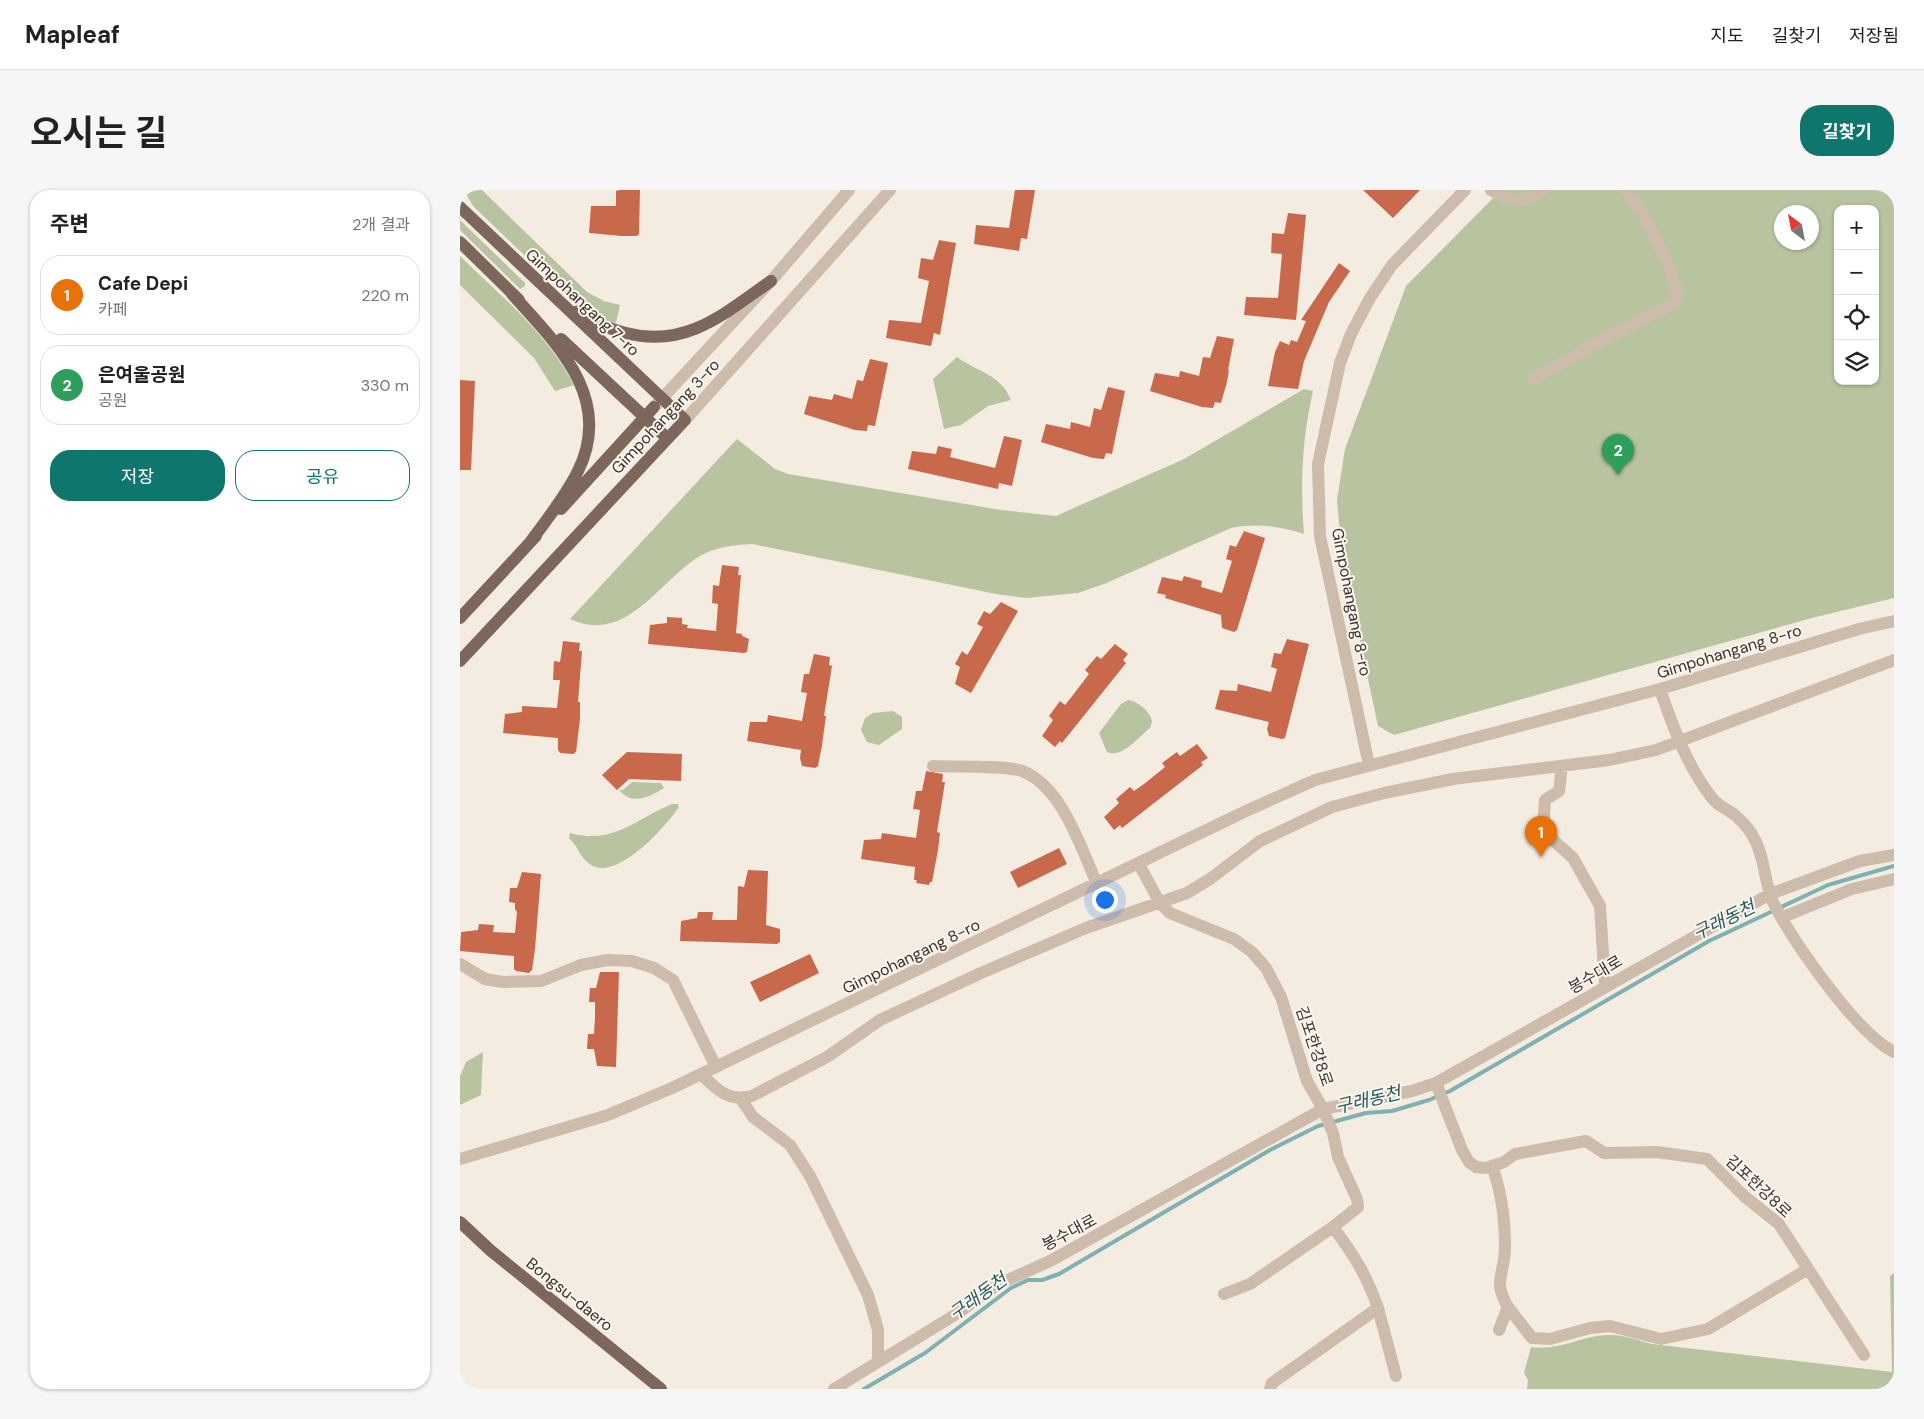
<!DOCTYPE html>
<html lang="ko">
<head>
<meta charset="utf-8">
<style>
	:root { --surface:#fff; --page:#f6f6f6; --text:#222; --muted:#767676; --line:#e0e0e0; --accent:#0f766e }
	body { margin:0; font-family:"DM Sans","Noto Sans KR",sans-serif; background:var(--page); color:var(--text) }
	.controls { position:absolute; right:15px; top:15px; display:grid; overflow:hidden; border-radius:10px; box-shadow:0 1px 4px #0004 }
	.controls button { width:45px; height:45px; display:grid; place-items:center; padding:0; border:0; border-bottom:1px solid var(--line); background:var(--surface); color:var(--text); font:25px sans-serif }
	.compass { position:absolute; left:1314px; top:15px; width:45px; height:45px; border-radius:50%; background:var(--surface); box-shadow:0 1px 4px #0004; rotate:328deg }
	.you { position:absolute; left:644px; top:709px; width:18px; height:18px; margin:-12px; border:4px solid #fff; border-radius:50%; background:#1a73e8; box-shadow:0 0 0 8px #1a73e833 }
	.badge { display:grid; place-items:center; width:32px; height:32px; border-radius:50%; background:var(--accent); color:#fff; font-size:16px; font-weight:700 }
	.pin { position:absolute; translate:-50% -41px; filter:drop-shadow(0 1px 2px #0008) }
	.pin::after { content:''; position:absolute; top:26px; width:18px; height:15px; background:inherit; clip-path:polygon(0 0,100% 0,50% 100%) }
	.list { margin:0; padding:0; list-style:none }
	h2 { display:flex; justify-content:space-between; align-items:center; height:65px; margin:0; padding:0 20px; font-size:21px }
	h2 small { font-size:16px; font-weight:400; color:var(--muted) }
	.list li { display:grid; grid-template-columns:32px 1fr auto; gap:15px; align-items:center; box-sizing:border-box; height:80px; margin:0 10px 10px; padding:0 10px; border:1px solid var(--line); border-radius:20px }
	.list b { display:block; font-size:19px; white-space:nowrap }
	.list p { margin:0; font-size:16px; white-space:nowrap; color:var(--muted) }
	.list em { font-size:16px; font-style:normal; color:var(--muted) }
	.actions { display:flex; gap:10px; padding:15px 20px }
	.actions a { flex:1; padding:11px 0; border:1px solid var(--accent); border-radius:20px; text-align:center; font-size:18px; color:var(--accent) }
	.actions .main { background:var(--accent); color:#fff }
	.icon { flex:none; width:28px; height:28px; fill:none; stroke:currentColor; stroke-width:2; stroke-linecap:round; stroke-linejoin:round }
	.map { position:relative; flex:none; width:1434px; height:1199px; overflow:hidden; border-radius:20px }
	header { display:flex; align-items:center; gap:30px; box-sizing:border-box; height:70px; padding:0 25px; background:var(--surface); border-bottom:1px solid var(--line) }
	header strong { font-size:24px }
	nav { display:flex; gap:28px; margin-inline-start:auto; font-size:18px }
	.intro { display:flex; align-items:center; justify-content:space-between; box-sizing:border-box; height:120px; padding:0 30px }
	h1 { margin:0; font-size:35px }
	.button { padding:12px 22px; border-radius:20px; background:var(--accent); color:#fff; font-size:18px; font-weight:700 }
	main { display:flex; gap:30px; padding:0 30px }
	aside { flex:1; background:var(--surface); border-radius:20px; box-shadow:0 1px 4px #0004 }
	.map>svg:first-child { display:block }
	.green { fill:#b8c4a0; fill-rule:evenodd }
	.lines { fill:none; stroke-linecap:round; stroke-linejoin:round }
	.stream { stroke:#7fb0b2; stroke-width:4 }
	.building { fill:#c8694b }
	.minor { stroke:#cdbbac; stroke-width:12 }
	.major { stroke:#7d675c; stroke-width:12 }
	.labels { text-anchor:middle; stroke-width:4; stroke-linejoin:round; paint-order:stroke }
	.street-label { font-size:16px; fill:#3b302b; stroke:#fbf5ee }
	.water-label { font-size:18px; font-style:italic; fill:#1f5a5e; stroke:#fbf5ee }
</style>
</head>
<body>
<header>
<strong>Mapleaf</strong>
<nav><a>지도</a><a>길찾기</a><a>저장됨</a></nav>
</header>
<div class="intro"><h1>오시는 길</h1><a class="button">길찾기</a></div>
<main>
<aside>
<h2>주변<small>2개 결과</small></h2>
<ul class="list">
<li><span class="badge" style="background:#e8710a">1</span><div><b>Cafe Depi</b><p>카페</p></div><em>220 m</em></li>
<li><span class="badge" style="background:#2e9e5b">2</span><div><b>은여울공원</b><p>공원</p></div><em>330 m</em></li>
</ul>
<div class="actions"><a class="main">저장</a><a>공유</a></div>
</aside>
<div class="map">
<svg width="1434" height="1199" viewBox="0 0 1434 1199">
	<rect width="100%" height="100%" fill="#f4ebe1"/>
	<path class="green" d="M4,0H22L127,102L144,111L160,115L156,133C137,129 124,120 109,108L13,16Z
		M1041,0H1434V408L1352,428L934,545L918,536L900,451L899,424L881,355L877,310L885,259L946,96ZM1378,19H1415V191H1378ZM1322,22H1352V52H1322Z
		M0,30L65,93V96L60,99L0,40Z
		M0,66C41,106 87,143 114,195L95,201L74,168L0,95Z
		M497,167C517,182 541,184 551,210L528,216L501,235L484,239L473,189Z
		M844,199L853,201C842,249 840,295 844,344C819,336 797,333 771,338L644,394L618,403L566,408L536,404L292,354C274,355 255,357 240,366C197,392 167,455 110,429L277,249L315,279L328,284L541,320L596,326L724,269Z
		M668,510C678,511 691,522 692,532L690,538C679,547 661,569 647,562L639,543L661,514Z
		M433,521L442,527V539L419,555L407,552L401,540L405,528L413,523Z
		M172,592L201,593L204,598C189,607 173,616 159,600H163Z
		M212,614H218L219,617C205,637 158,691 131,675C121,669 117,655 109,648L110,643C154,655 175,629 212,614Z
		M23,862L21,905L0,915V887L6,872Z
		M1434,1083V1199H1067L1068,1190L1064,1183L1071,1157C1100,1161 1120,1146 1147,1145C1163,1144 1177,1150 1192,1154L1432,1182L1430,1086Z"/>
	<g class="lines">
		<path class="stream" d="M404,1199L465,1163L551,1098L568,1090H582L599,1084L810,960L858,936L906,923L932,921L969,910L990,901L1249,751L1368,695L1434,676"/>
	</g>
	<path class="building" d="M159,0H180L179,44L177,46H162L129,43L131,16H156V1Z
		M555,0H575L567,49L561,48L559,61L514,54L516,35L549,38Z
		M903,0H960L933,28Z
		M828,23L846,25L836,130L784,125L786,107L818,108L822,64L811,63L812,43L824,44Z
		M479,50L496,53L480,145L474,143L471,156L426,148L429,130L461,133L469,91L458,88L461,68L473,70Z
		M879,73L890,81L869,112L844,171L838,199L808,196L815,162L820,151L829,155L831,150L837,152L846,131L841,130Z
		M757,146L774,149L768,180H769L767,192L761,213L755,212L753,218L742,217L690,201L695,183L719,187L720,181L739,186L743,167L750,168Z
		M410,169L428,173L415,236L408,235L407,241L395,240L344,224L349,206L372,210L374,204L392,209L397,190L403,191Z
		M0,190L15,191L11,280H0Z
		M648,197L665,201L652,264L646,263L644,269L633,268L581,252L586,234L610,239L611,232L630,237L634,218L641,220Z
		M544,246L562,250L552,296L539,293L538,299L448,279L452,261L476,264L478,256L492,259L490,267L535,278Z
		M784,341L805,348L777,440L774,442L762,438L761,425L705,408L706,405L697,403L702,387L722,391L724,386L742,391L741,397L762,403L772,371L766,369L770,355L776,357Z
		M262,375L279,377L278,385H281L276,443L282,444V446L289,449L287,462L284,463L188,454L190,435L207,433V427L222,428V434L228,435L227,438L256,441L258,414L252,413L253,395L259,396Z
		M541,412L558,421L511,503L495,494L500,477L495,474L502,461L507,465L511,459L523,437L517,434L524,421L530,424Z
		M827,449L849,454L825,548L822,549L809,546L807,539L809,532L755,519L760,500L777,501L778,494L811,502L817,479L811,477L814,463L821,464Z
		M103,451L120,453L119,461H122L118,512H120V529L116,562L113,564L100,563L98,560V548L43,543L45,524L62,522V516L97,518L100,490H93L94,471L100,472Z
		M655,454L668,464L663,470L666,473L602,553L600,551L595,557L582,546L593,530L589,526L600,511L605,515L613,505L629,484L625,480L637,466L641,469Z
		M354,464L370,467L369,475L372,476L364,526H366L362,555L358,576L355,578L342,576L340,568L341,560L287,551L290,532H307L308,525L342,531L347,503L341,502L344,484H349Z
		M737,554L748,568L741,572L743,575L662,638L660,635L654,640L644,627L659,613L656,609L670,597L674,601L684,594L705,577L702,573L717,562L720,566Z
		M167,562L222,564L221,591L169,589L157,600L142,585Z
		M466,581L483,584L482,592H485L477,642L480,643L478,660L472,692H470L469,695L456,693L457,690H454L455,677L401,669L404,650L421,649L422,643L456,648L460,620L453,619L456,601H462Z
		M599,658L607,674L558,698L550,682Z
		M288,680L308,681L306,735L320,739V752L317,754L220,751L221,731L237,728L238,722H253L252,730H277L278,696L284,697Z
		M62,682L81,684L75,759L72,780L69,783L56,781L54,779V766L0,761L1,742L18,740L19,734L34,735L33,742L55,743L57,722L55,719V713L49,712L50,698H57Z
		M350,764L359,783L300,812L290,792Z
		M140,782H159L156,877L137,876L134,859H127L128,844H134L135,827V812H129L130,798H136Z"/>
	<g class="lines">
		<path class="minor" d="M1031,0C1054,14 1060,13 1083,0
			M1073,189L1148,147L1213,114C1216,110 1217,108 1217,104C1215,84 1180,14 1166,0
			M195,216L311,91L389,0
			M225,230L430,0
			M1200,499C1213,537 1227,576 1252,608C1259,617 1268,619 1276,626C1283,632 1291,642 1295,650C1305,668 1304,692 1313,712C1332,750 1396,843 1434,862
			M909,575L860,346L858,274L880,173L891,144L910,108L932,75L1005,0
			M473,576C493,577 545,575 562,581C602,596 621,658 637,694
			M1102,576L1099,601L1085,610L1083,641L1113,668L1140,716L1145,796
			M681,678L700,713L710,723L774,749L792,762L806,778L821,807L847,891L863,919L952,901L976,893L1310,704L1400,671L1434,665
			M1323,727L1392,699L1434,689
			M0,774L25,789L43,792L81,791L121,775L147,770L172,771L194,778L213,790L256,877
			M241,884C257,900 268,912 292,906L367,867L420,830L521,783L626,738L727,703L750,689L800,651L872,617L924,603L993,589L1149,570L1196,560L1434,470
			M976,893L1002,960L1009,972L1016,977L1026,978L1044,972L1055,964L1126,951L1144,963L1197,962L1247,969L1284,1006L1319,1034L1404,1165
			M281,909L293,927L330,955L350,986L408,1105L418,1140V1172
			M0,969L148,925L212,898L786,621L855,590L1200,499L1399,439L1434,431
			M1032,976C1042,1003 1045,1029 1045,1057C1045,1085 1032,1090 1048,1117L1039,1140
			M764,1104L790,1094L873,1037
			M1048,1117L1072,1148L1090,1149L1130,1138L1150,1136L1201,1149L1248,1139L1348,1079
			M374,1199L498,1123L537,1095L592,1070L863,919L873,943L878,967L897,1009L898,1017L873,1037C893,1064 907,1085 918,1118
			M810,1199L812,1193L918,1118L936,1186"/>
		<path class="major" d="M0,17L225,230L0,471
			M0,52L59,110
			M52,104C97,154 154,208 118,281C106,306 87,329 71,351
			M118,121C132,131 148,139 166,143C226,159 265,123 311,91
			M101,149L207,248
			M101,319L194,217
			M0,428L76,346
			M0,1032L30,1060L201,1199"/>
	</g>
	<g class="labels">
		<g class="street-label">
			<text transform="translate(123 112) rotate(43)" y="6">Gimpohangang 7-ro</text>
			<text transform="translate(205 226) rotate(-47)" y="6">Gimpohangang 3-ro</text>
			<text transform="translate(892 412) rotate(79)" y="6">Gimpohangang 8-ro</text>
			<text transform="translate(1269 461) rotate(-17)" y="6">Gimpohangang 8-ro</text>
			<text transform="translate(451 766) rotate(-26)" y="6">Gimpohangang 8-ro</text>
			<text transform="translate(1135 784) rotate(-30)" y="6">봉수대로</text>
			<text transform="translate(855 856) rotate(71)" y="6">김포한강8로</text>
			<text transform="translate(1299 996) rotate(43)" y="6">김포한강8로</text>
			<text transform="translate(609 1042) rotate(-28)" y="6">봉수대로</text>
			<text transform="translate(110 1104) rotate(39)" y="6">Bongsu-daero</text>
		</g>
		<g class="water-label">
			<text transform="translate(1264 730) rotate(-26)" y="6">구래동천</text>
			<text transform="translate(908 910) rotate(-13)" y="6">구래동천</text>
			<text transform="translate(518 1107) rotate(-36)" y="6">구래동천</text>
		</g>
	</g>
</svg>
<div class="controls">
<button>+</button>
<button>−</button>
<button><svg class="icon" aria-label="locate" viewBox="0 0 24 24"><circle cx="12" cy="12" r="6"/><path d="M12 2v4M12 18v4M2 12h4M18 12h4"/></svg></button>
<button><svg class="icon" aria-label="layers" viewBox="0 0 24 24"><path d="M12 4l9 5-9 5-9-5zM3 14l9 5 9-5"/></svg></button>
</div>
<svg class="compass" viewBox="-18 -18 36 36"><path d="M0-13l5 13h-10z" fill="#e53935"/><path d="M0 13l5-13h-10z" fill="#767676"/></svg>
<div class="you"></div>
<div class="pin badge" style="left:1081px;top:667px;background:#e8710a">1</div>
<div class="pin badge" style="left:1158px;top:285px;background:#2e9e5b">2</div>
</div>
</main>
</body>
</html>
